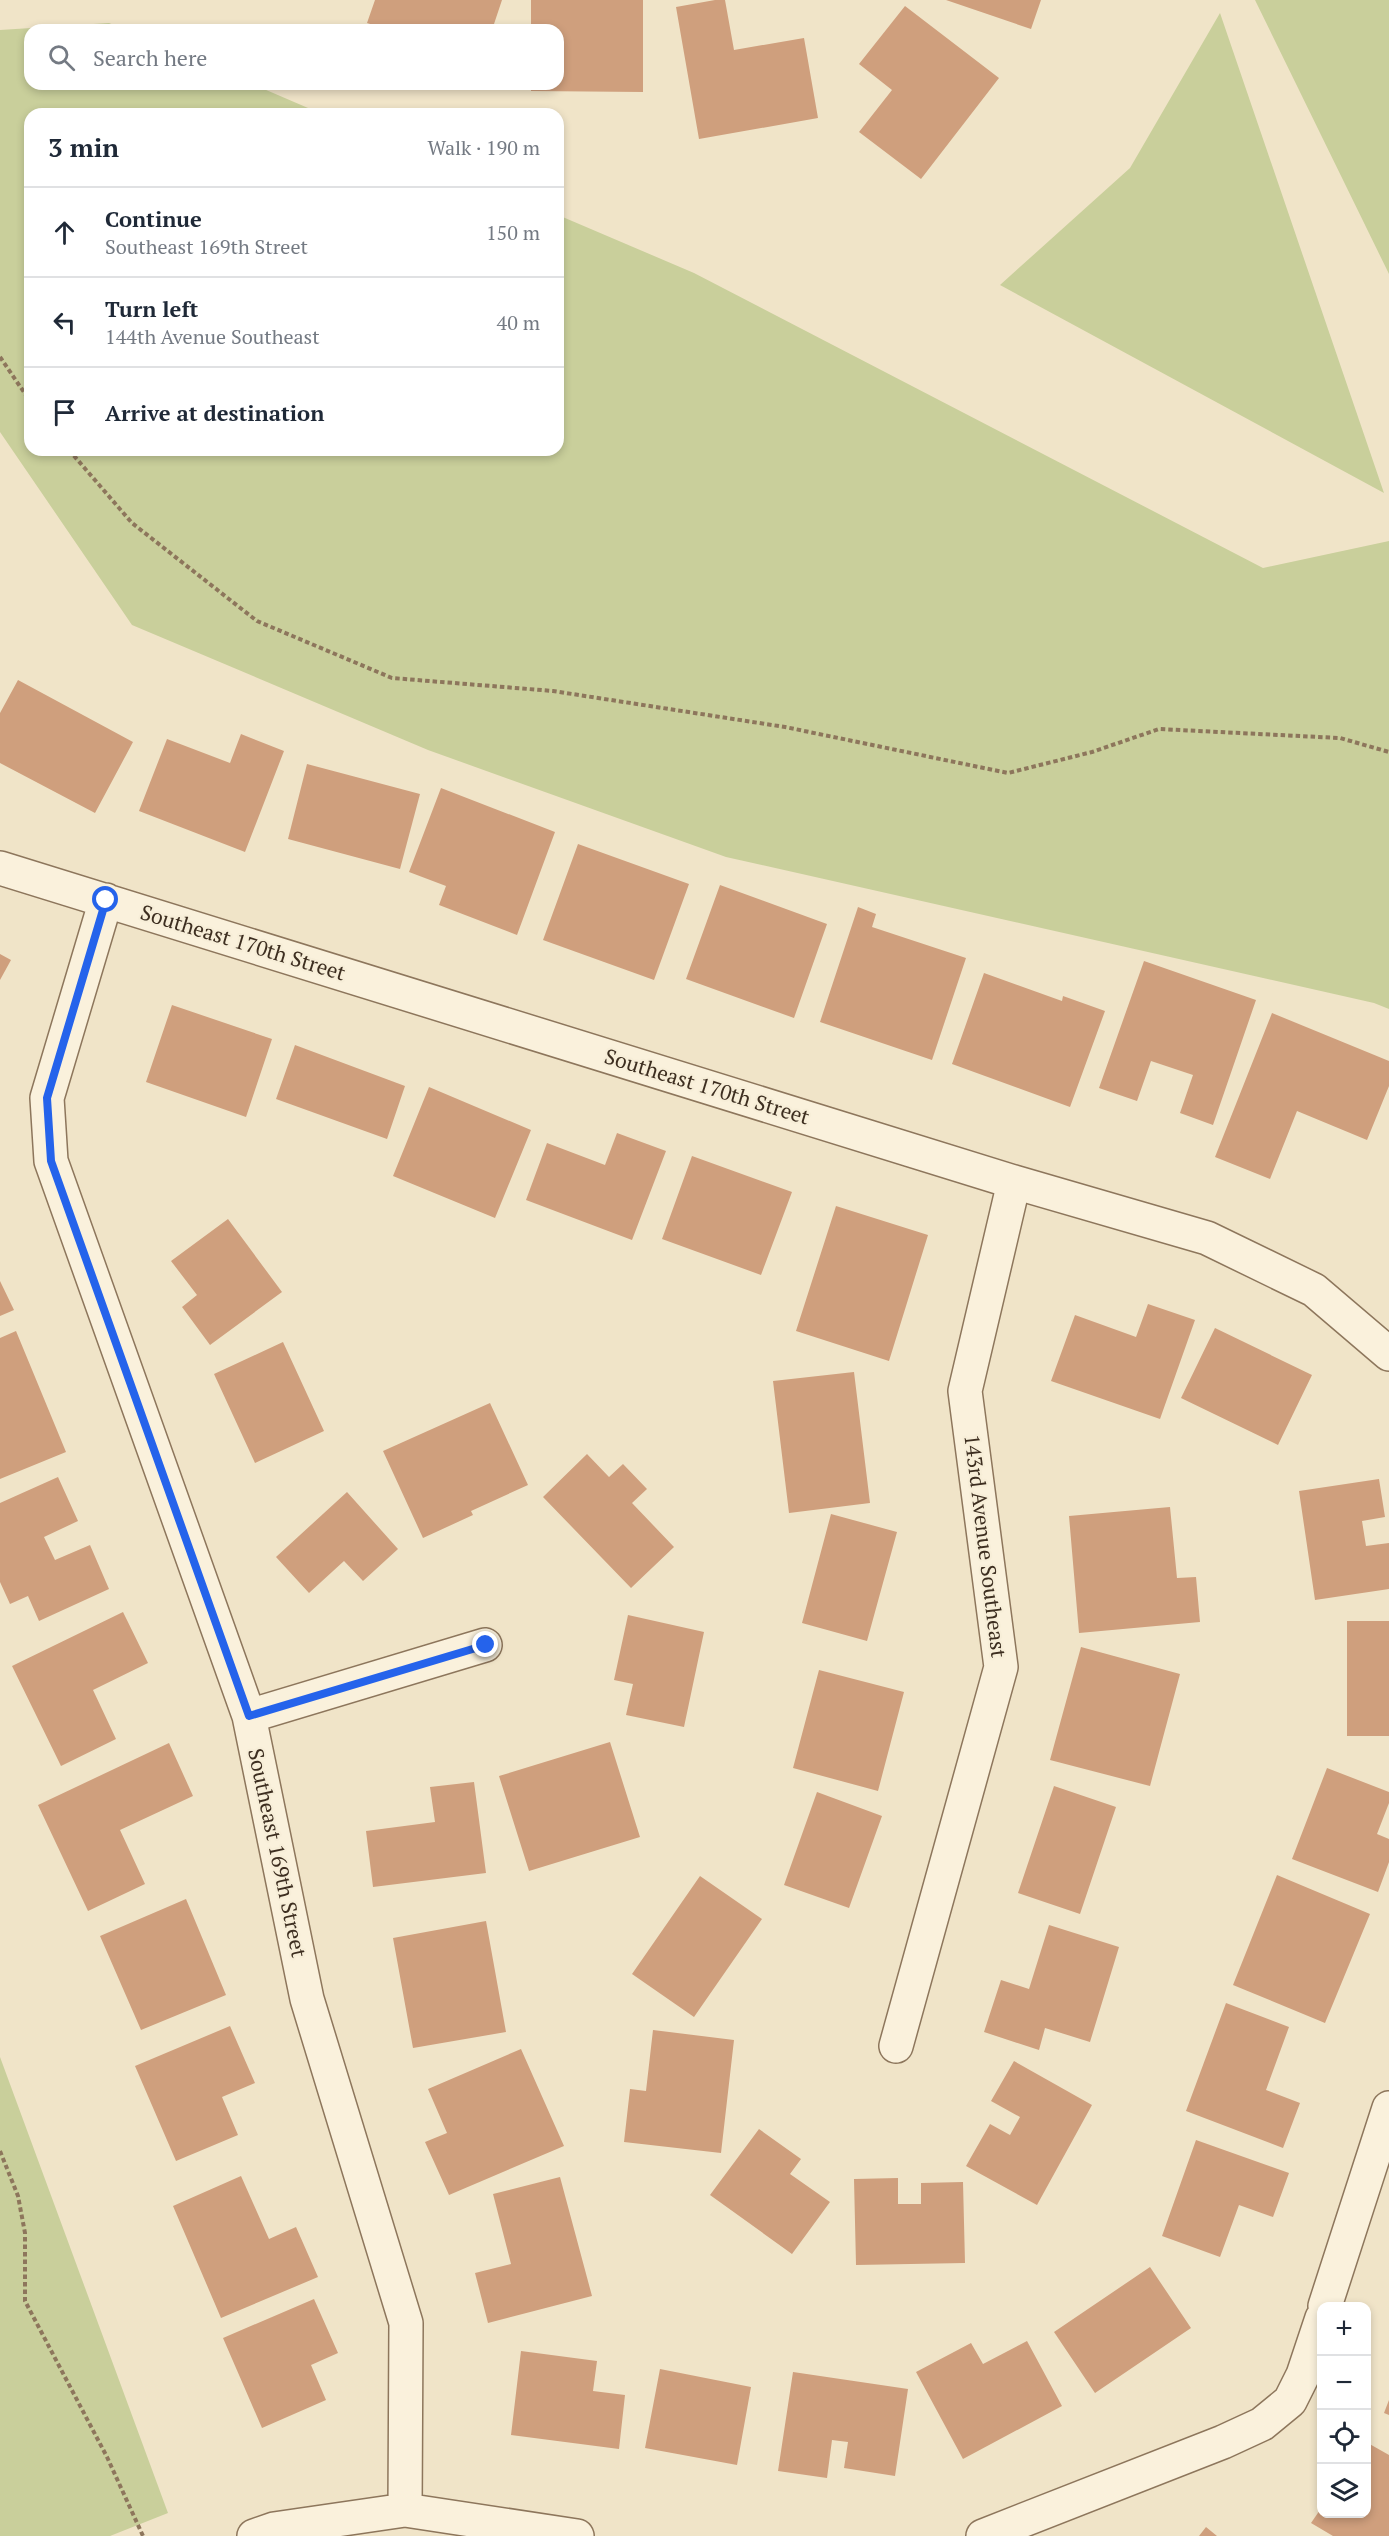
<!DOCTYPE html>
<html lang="en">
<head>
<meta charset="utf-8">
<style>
	:root { --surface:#fff; --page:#f2f2f3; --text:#1f2937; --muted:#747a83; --line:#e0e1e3 }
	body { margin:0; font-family:"PT Serif",serif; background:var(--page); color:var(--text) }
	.controls { position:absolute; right:18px; bottom:18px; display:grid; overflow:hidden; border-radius:12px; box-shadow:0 3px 9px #0003 }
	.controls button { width:54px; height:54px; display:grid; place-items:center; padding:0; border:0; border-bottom:2px solid var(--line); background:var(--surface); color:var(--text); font:30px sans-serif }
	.stop { position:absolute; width:18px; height:18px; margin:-14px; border:4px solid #2563eb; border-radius:50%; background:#fff }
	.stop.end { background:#2563eb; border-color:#fff; box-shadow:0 2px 6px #0008 }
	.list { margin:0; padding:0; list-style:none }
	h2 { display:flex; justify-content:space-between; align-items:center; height:78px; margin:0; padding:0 24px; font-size:26px }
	h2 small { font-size:20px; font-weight:400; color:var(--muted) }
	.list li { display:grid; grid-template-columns:39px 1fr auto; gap:18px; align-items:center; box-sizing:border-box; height:90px; padding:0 24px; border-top:2px solid var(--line) }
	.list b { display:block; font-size:22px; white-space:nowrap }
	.list p { margin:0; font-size:20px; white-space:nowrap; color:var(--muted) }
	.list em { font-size:20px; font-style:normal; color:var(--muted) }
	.icon { flex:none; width:33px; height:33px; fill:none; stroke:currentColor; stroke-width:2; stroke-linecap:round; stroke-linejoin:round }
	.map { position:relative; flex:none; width:1389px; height:2536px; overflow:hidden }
	.search { position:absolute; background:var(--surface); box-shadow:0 3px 9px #0003; left:24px; top:24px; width:540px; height:66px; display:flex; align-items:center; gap:15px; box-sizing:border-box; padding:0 21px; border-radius:18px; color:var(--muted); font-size:22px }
	.panel { position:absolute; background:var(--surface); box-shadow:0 3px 9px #0003; left:24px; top:108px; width:540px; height:348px; border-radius:18px }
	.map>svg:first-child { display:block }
	.green { fill:#c9cf9b }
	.building { fill:#cf9f7d }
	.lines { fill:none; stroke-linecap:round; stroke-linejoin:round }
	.street-casing { stroke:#8d765c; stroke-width:36 }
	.path { stroke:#8d765c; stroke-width:4; stroke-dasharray:4.5 3; stroke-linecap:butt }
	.street { stroke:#faf1dc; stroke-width:33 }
	.route { stroke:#2563eb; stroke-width:8 }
	.labels { text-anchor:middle; stroke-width:4.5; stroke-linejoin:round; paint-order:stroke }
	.street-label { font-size:21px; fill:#3d2e20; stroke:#f7eed8 }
</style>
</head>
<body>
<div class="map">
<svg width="1389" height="2536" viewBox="0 0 1389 2536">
	<rect width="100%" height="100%" fill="#f0e4c8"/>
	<path class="green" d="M1255,0H1389V274Z
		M1220,13L1384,493L1000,285L1130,168Z
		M109,23L126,30H30V84H252L322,114H30V450H558V215L694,273L1263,568L1389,541V1009L1374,1003L726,857L428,750L132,625L0,432V30Z
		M0,2057L168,2513L110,2536H0Z"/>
	<path class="building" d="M375,0H502L492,30H389L367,23Z
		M531,0H643V92L531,91V84H558V30H531Z
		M715,0H725L734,50L804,38L818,118L699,139L676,7Z
		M946,0H1041L1031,29Z
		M905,6L999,78L921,179L859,132L892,90L859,64Z
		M18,680L133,742L95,813L0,763V713Z
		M241,734L284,751L245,852L139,811L167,739L230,763Z
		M307,764L420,794L400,869L288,839Z
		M441,788L555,832L517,935L439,905L446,886L409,872Z
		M578,844L689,884L654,980L543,940Z
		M720,885L827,924L794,1018L686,979Z
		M858,907L876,914L872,927L966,958L932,1060L820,1022Z
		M0,954L11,960L0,980Z
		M1144,961L1256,1000L1213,1125L1180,1113L1193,1075L1151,1061L1137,1101L1099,1088Z
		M984,973L1062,1001L1063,996L1105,1011L1070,1107L952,1064Z
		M172,1005L272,1039L246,1117L146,1082Z
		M1272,1013L1389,1061V1086L1367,1140L1297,1111L1270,1179L1215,1157Z
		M295,1045L405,1086L387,1139L276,1099Z
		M429,1087L531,1130L495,1218L393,1176Z
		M617,1133L666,1151L632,1240L526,1200L547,1143L605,1165Z
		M692,1156L792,1192L761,1275L662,1239Z
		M836,1206L928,1235L889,1361L796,1331Z
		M228,1219L282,1292L210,1345L182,1307L197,1295L171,1261Z
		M0,1281L14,1310L0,1316Z
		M1148,1304L1195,1320L1160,1419L1051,1381L1075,1315L1136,1337Z
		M1215,1328L1312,1375L1278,1445L1181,1398Z
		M16,1331L66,1452L0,1479V1338Z
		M283,1342L324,1431L255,1463L214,1374Z
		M854,1372L870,1503L789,1513L773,1381Z
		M490,1403L528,1485L471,1511L473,1515L423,1538L383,1451Z
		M587,1454L609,1477L623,1464L647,1489L632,1503L674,1547L631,1588L543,1497Z
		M58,1477L78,1521L44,1537L55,1560L90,1545L109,1589L39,1621L28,1596L10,1604L0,1582V1503Z
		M1379,1479L1385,1517L1362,1521L1366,1546L1389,1543V1589L1315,1600L1299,1491Z
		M347,1492L398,1549L363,1581L344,1561L309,1593L276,1557Z
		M1170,1507L1177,1578L1196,1577L1200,1622L1079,1633L1069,1516Z
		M831,1514L897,1532L867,1641L802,1623Z
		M123,1612L148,1663L93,1690L116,1739L61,1766L12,1666Z
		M628,1615L704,1632L684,1727L626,1715L633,1684L614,1680Z
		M1347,1621H1389V1736H1347Z
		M1081,1647L1180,1674L1150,1786L1050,1760Z
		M819,1670L904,1692L878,1791L793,1768Z
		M610,1742L640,1837L529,1871L499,1776Z
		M169,1743L193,1796L120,1830L145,1884L88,1911L38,1805Z
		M1327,1768L1389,1792V1803L1377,1834L1389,1839V1862L1378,1892L1292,1859Z
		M474,1782L486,1873L373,1887L366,1831L435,1822L430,1787Z
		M1054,1786L1116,1807L1080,1914L1018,1893Z
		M817,1792L882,1816L849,1908L784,1885Z
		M1277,1875L1370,1914L1325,2023L1233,1985Z
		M700,1876L762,1919L694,2017L632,1974Z
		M186,1899L226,1995L141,2030L100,1936Z
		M486,1921L506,2032L413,2048L393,1938Z
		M1049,1925L1119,1947L1090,2042L1045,2028L1039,2050L984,2032L1001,1980L1029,1989Z
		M1226,2003L1289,2027L1266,2090L1300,2103L1283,2148L1186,2111Z
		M230,2026L255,2083L222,2097L238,2135L176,2161L135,2066Z
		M653,2030L734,2040L721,2153L624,2142L630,2089L646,2091Z
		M521,2049L564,2146L449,2195L425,2142L447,2133L428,2089Z
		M1014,2061L1092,2105L1037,2205L966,2166L990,2124L1010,2135L1020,2117L991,2101Z
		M759,2129L801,2159L790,2174L830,2202L792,2254L710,2195Z
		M1196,2140L1289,2173L1273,2217L1239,2205L1220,2257L1162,2236Z
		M241,2176L269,2239L296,2227L318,2277L221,2318L173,2206Z
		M560,2177L592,2296L488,2323L475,2273L511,2264L493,2194Z
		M898,2178V2204H921V2183L963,2182L965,2263L856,2265L854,2179Z
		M1150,2267L1191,2328L1095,2393L1054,2332Z
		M314,2299L338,2353L311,2365L326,2400L262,2428L223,2338Z
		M1027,2341L1062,2406L963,2459L916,2372L971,2343L983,2364Z
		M521,2351L597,2361L593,2391L625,2395L619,2449L511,2435Z
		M660,2369L751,2387L737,2465L645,2448Z
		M793,2372L908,2389L895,2476L844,2468L848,2442L832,2440L827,2478L778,2471Z
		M1389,2400V2415L1384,2413Z
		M1366,2442L1389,2455V2536H1333L1311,2523L1322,2507V2514H1366Z
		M1206,2527L1217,2536H1199Z"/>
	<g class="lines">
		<g class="street-casing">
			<path id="street" d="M0,868L1014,1182L1207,1238L1314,1290L1389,1354
				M106,900L47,1098L51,1161L249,1716L307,1999L406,2323L405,2510
				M249,1716L485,1645
				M896,2046L1001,1667L965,1391L1014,1182
				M1325,2306L1389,2108
				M254,2536L274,2529L405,2510L577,2536
				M983,2536L1223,2442L1262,2424L1290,2401L1303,2375L1322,2318"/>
		</g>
		<path class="path" d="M0,357L30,401
			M69,450L132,523L257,621L392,678L553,691L785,727L1008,773L1092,752L1159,729L1340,738L1389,752
			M0,2151L18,2196L25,2233V2301L107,2457L143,2536"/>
		<use href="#street" class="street"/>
	</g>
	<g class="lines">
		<path class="route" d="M106,900L47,1098L51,1161L249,1716L486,1645"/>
	</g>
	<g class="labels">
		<g class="street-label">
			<text transform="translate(243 943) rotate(17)" y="7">Southeast 170th Street</text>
			<text transform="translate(707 1087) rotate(17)" y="7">Southeast 170th Street</text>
			<text transform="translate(985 1546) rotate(83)" y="7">143rd Avenue Southeast</text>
			<text transform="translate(277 1853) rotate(78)" y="7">Southeast 169th Street</text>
		</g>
	</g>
</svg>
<div class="controls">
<button>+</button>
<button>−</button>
<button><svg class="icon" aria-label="locate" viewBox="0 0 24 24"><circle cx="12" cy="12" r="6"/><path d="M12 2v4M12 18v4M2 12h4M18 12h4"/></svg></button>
<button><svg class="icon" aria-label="layers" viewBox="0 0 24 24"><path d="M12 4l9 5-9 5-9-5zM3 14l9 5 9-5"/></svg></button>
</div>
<div class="stop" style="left:106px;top:900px"></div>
<div class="stop end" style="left:486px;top:1645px"></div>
<div class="search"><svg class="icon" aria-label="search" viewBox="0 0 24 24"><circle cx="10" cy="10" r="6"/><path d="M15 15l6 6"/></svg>Search here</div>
<section class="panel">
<h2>3 min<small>Walk · 190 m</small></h2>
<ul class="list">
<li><svg class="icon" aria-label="ahead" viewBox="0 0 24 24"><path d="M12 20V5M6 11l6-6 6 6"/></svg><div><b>Continue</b><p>Southeast 169th Street</p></div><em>150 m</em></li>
<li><svg class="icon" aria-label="left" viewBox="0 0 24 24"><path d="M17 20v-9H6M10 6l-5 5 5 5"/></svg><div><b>Turn left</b><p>144th Avenue Southeast</p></div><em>40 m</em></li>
<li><svg class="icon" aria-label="arrive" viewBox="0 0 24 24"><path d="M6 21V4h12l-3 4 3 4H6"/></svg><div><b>Arrive at destination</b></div></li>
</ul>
</section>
</div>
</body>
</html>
